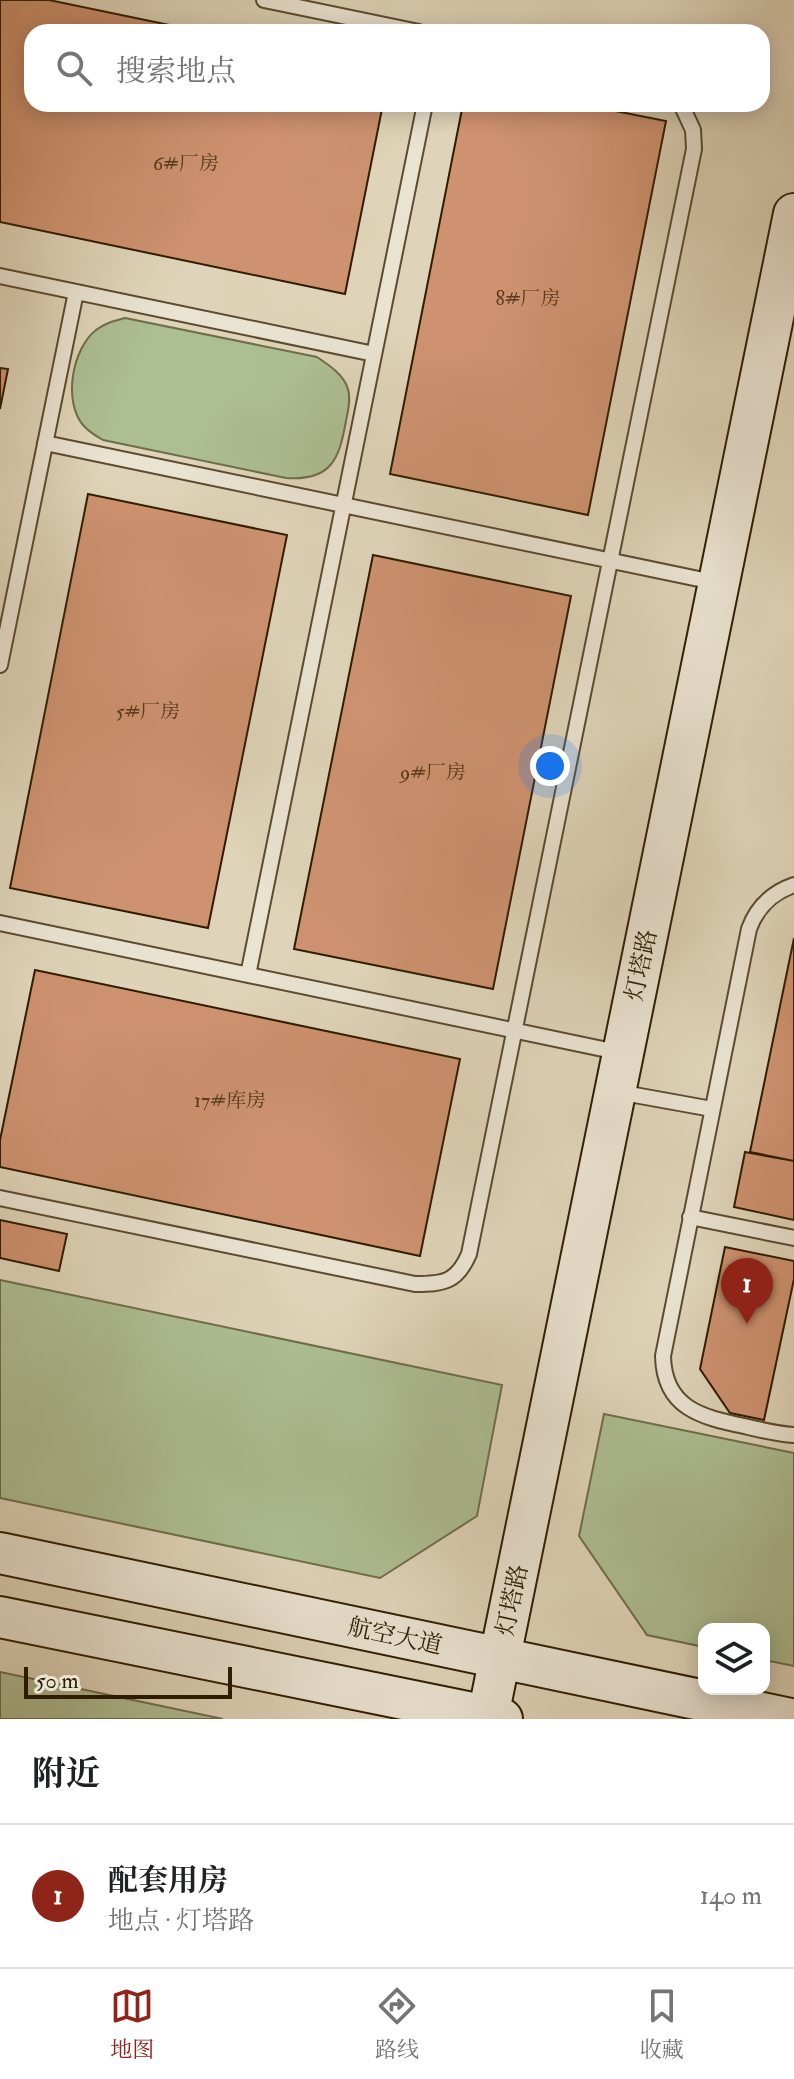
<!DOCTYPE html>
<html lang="zh">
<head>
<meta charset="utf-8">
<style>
	:root { --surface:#fff; --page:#f2f2f2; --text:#202124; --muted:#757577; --line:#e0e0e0; --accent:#8f2418 }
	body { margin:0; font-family:"IM FELL Double Pica","Noto Serif SC",serif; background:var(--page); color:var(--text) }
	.controls { position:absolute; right:24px; bottom:24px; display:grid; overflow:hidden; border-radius:16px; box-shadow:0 4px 20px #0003 }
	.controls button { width:72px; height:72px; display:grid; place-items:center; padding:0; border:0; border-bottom:2px solid var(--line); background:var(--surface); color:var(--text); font:40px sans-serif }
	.scale { position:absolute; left:24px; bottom:20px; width:208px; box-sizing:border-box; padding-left:8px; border:4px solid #2f1d01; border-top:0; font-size:22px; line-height:28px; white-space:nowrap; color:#2f1d01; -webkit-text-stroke:6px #eae3d2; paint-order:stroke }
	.you { position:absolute; left:550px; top:766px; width:28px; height:28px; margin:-20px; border:6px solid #fff; border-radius:50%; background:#1a73e8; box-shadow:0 0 0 12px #1a73e833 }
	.badge { display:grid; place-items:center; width:52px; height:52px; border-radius:50%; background:var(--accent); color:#fff; font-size:26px; font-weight:700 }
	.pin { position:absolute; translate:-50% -66px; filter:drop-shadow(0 2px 4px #0008) }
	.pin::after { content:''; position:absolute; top:42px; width:28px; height:24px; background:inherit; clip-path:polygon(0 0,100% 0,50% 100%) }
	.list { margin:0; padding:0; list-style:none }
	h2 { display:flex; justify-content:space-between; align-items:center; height:104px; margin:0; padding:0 32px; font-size:34px }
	h2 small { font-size:26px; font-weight:400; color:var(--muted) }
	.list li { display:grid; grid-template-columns:52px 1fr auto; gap:24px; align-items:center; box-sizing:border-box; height:144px; padding:0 32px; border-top:2px solid var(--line) }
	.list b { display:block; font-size:30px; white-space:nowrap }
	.list p { margin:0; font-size:26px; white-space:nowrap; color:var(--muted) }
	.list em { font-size:26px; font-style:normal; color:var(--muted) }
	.icon { flex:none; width:44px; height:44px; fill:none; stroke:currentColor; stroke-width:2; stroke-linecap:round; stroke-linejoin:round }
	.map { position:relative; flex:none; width:794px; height:1719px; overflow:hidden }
	.search { position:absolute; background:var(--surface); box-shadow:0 4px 20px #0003; left:24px; right:24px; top:24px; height:88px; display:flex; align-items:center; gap:20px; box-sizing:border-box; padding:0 28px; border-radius:24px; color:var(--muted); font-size:30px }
	.sheet { height:248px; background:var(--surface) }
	nav { display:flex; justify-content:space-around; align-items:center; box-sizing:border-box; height:112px; border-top:2px solid var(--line); background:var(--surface); font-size:22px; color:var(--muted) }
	nav a { display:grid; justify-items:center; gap:4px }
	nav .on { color:var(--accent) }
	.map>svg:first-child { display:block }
	.green { fill:#adbe93; stroke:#6e6e4a; stroke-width:2 }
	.building { fill:#ce9270; stroke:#2f1d01; stroke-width:2 }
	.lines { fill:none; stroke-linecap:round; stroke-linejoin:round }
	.service-casing { stroke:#5b4b2f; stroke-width:18 }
	.secondary-casing { stroke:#2f1d01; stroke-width:44 }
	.service { stroke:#eae3d2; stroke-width:14 }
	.secondary { stroke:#eae3d2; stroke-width:40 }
	.labels { text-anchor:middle; stroke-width:6; stroke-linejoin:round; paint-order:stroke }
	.number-label { font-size:20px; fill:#573a1d }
	.street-label { font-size:24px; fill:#2f1d01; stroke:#eae3d2 }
</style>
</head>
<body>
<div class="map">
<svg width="794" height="1719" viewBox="0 0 794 1719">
	<rect width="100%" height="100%" fill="#dfd4b9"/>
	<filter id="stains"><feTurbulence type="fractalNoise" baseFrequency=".0025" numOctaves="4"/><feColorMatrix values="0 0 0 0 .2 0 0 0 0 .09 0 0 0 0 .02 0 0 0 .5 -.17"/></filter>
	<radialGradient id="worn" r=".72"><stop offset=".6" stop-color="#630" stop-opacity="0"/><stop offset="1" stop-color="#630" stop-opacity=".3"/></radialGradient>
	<path class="green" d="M125,318L317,357C329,365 344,375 348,389C351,399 348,411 346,421C339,460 331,481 286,478L103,440C96,436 88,431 83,425C63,401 72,349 96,330C105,323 114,321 125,318Z
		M0,1280L502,1385L477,1516L380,1578L0,1498Z
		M604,1414L794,1453V1666L764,1660V1629H704V1647L647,1635L579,1536Z
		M0,1672L223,1719H0Z"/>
	<path class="building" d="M0,0H49L203,32H32V104H383L345,294L0,222Z
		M463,104H580L666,121L588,515L390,474Z
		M0,368L8,369L0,409Z
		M88,494L287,535L208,928L10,888Z
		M373,555L571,596L493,989L294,949Z
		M794,938V1161L750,1152Z
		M35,970L460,1059L420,1256L0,1167V1140Z
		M745,1152L794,1161V1220L734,1207Z
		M0,1220L67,1234L59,1271L0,1258Z
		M725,1247L794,1261V1279L764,1420L730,1413L700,1369Z"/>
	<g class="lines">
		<g class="service-casing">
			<path id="service" d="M264,0L419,32
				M0,276L374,354
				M45,443L718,583
				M0,665L76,292
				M794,885C771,893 757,907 749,929L663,1356C664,1408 701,1417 744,1426C761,1430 777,1434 794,1435
				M0,923L622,1053
				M248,975L425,104
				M618,1092L712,1109
				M0,1198L415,1284C444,1284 457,1282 469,1254L694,149L693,130L681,104
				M690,1217L794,1238"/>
		</g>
		<g class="secondary-casing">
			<path id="secondary" d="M0,1553L791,1719
				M0,1617L502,1719
				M488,1716L794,214"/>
		</g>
		<use href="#service" class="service"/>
		<use href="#secondary" class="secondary"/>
	</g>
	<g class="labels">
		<g class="number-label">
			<text x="186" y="170">6#厂房</text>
			<text x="528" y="305">8#厂房</text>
			<text x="148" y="718">5#厂房</text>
			<text x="433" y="779">9#厂房</text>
			<text x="230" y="1107">17#库房</text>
		</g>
		<g class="street-label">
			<text transform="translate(641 965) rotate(-78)" y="8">灯塔路</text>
			<text transform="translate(512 1600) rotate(-78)" y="8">灯塔路</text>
			<text transform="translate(395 1636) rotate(12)" y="8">航空大道</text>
		</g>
	</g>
	<rect width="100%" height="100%" filter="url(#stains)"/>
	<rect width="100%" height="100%" fill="url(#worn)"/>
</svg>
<div class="controls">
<button><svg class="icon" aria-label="layers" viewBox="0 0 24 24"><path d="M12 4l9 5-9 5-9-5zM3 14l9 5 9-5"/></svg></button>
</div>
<div class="scale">50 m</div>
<div class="you"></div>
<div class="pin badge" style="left:747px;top:1324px">1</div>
<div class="search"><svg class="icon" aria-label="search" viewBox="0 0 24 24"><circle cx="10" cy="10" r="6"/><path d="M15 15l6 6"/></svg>搜索地点</div>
</div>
<section class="sheet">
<h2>附近<small></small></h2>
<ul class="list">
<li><span class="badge">1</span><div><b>配套用房</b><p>地点 · 灯塔路</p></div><em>140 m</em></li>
</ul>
</section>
<nav>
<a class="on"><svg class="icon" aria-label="map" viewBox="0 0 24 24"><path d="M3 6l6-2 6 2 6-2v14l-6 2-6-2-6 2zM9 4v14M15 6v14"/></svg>地图</a>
<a><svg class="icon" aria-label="directions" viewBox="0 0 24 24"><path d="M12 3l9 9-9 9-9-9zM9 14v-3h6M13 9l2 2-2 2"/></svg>路线</a>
<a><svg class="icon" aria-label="saved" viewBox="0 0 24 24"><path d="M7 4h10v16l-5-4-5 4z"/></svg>收藏</a>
</nav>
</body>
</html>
